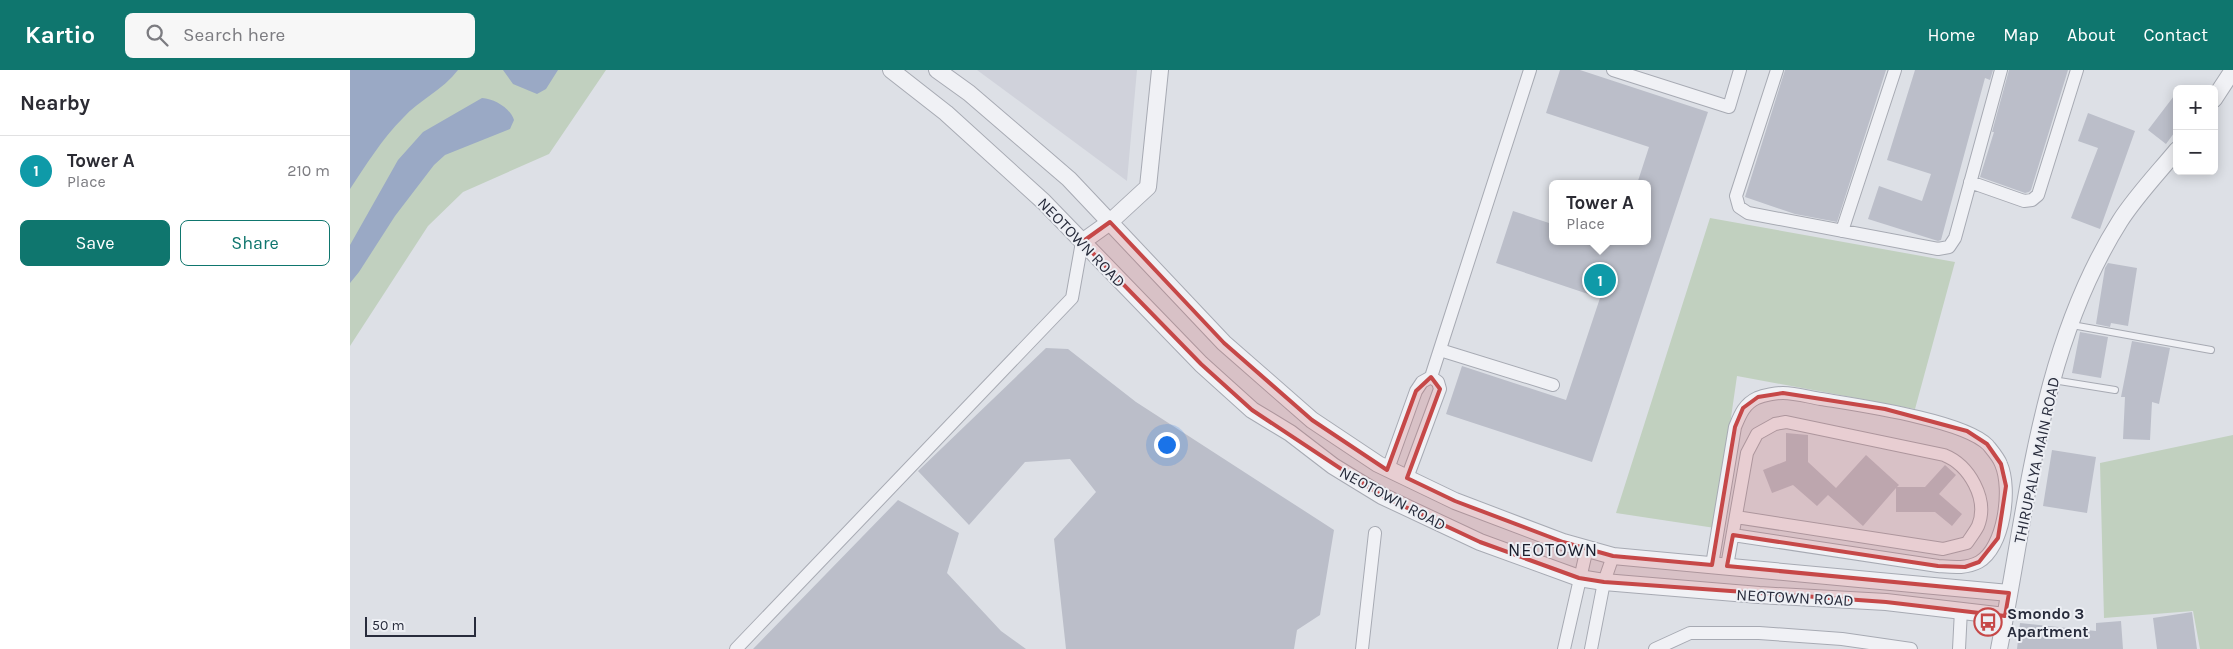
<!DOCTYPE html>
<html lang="en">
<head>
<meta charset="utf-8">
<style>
	:root { --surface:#fff; --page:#f7f7f7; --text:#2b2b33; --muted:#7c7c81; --line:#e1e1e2; --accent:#0f766e }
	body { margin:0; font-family:Karla,sans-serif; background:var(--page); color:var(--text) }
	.controls { position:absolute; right:15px; top:15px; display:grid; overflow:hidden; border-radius:8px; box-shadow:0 2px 12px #0003 }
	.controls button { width:45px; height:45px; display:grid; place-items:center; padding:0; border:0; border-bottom:1px solid var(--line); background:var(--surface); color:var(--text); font:25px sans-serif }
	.scale { position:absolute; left:15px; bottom:12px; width:111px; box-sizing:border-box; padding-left:5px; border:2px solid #282c3c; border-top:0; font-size:14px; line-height:18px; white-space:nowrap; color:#282c3c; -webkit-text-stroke:4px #edeff4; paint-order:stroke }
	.you { position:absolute; left:816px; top:374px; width:18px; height:18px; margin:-12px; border:4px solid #fff; border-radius:50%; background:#1a73e8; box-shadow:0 0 0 8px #1a73e833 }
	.badge { display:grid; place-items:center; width:32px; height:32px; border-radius:50%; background:var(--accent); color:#fff; font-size:16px; font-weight:700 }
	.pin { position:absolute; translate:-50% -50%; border:2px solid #fff; box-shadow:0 1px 5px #0006 }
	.popup { position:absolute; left:1199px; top:110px; width:102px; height:65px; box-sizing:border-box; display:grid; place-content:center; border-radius:8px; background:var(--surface); filter:drop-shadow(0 1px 4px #0005); font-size:16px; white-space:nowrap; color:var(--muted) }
	.popup b { font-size:19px; color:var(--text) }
	.popup::after { content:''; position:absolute; left:50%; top:100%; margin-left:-10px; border:10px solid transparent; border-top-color:var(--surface) }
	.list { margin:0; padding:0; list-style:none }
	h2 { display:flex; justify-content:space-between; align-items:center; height:65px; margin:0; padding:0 20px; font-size:21px }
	h2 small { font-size:16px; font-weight:400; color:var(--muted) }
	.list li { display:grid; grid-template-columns:32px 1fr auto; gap:15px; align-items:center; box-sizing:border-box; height:70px; padding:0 20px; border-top:1px solid var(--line) }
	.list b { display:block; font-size:19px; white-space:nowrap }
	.list p { margin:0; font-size:16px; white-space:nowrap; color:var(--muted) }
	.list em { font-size:16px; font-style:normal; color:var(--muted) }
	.actions { display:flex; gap:10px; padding:15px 20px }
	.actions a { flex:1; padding:11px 0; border:1px solid var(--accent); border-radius:8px; text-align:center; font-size:18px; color:var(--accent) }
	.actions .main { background:var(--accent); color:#fff }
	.icon { flex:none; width:28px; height:28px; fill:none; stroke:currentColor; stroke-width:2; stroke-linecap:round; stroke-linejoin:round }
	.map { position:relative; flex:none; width:1883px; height:579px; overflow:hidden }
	header { display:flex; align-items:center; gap:30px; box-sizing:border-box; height:70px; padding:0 25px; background:var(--accent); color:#fff }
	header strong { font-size:24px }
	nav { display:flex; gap:28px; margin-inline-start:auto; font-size:18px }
	.search { width:350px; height:45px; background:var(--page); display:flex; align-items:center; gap:12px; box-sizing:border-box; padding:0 18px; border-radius:8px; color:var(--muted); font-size:19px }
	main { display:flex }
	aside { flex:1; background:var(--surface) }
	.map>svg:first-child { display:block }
	.built { fill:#d0d2db }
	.green { fill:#c1d0bf }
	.water { fill:#9aa9c5 }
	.building { fill:#bbbec9 }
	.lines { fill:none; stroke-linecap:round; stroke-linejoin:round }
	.service-casing { stroke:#a7aab3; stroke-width:8 }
	.minor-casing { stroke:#a7aab3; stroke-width:14 }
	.tertiary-casing { stroke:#a7aab3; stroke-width:18 }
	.service { stroke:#f0f1f5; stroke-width:6 }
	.minor { stroke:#f0f1f5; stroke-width:12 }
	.tertiary { stroke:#f0f1f5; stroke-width:16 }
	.marked { fill:#c64848; fill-opacity:0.2; stroke:#c64848; stroke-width:4; stroke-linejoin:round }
	.labels { text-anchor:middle; stroke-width:4; stroke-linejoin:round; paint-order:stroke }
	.street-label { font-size:16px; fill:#282c3c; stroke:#edeff4 }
	.poi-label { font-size:16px; font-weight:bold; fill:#282c3c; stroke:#edeff4; text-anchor:start }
	.neighbourhood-label { font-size:18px; letter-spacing:1px; fill:#1a1e2d; stroke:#edeff4 }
</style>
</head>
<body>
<header>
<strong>Kartio</strong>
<div class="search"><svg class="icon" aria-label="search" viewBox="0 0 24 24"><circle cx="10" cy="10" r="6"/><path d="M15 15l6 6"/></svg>Search here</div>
<nav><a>Home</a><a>Map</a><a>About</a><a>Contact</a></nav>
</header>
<main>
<aside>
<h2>Nearby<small></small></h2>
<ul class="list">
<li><span class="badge" style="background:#0f9aa8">1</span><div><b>Tower A</b><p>Place</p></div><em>210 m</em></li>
</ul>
<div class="actions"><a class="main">Save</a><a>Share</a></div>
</aside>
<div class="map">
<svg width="1883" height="579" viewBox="0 0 1883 579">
	<rect width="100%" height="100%" fill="#dde0e6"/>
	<path class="built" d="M627,0H787L777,111Z"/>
	<path class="green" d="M0,0H256L199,84L113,122L78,156L0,276Z
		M1360,148L1605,192L1565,339L1387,306L1365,458L1266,443Z
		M1883,365V579H1850L1843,541L1754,548L1750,393Z"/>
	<path class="water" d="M0,0H108C93,20 69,30 53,48C32,69 16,95 0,119Z
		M153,0H208L196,19L187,24L163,14Z
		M132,28C145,29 160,38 164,50L160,59L95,85L84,95L45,146L9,202L0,213V175L48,90L73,62Z"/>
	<path class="building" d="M1210,0H1230L1358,42L1242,392L1096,344L1112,296L1216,330L1250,228L1146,193L1163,141L1202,154V171H1255L1267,175L1268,171H1298V114H1287L1299,77L1196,43Z
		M1435,0H1536L1487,152L1445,144L1395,127Z
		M1565,0H1643L1640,10L1635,8L1591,170L1588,171L1518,149L1529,116L1572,131L1581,104L1537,90Z
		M1659,0H1718L1681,120L1679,122L1675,123L1630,107L1644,62H1642Z
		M1827,22V59L1816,74L1798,60Z
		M1738,43L1785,61L1750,159L1721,148L1748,78L1728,71Z
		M1758,193L1787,198L1778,256L1761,253L1760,257L1746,254L1755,198Z
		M1730,262L1758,267L1751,308L1722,303Z
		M1782,271L1820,278L1809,334L1802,332L1800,370L1773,369L1775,327H1771Z
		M696,278L718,279L786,332L984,460L970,545L947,560L944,579H716L704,469L746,422L720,389L675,392L619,455L568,401Z
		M1436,363L1458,365V392L1486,418L1516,385L1549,415L1547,417H1575L1595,395L1606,405L1589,424L1612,444L1602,456L1585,442H1546V418L1513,456L1478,425L1467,436L1443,415L1422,423L1413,400L1436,391Z
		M1702,380L1746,387L1737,443L1693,436Z
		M548,430L609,463L597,503L651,561L676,579H403Z
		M1842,542L1847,579H1807L1803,548Z
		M1771,551L1773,579H1667L1670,553L1746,561V553Z"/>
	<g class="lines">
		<g class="service-casing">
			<path id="service" d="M1722,255L1861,280
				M1703,310L1765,320"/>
		</g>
		<g class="minor-casing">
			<path id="minor" d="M1263,0L1379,37L1390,0
				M1427,0L1386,126L1389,137L1398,143L1588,179L1599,177L1605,168L1651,0
				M1620,112L1674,131L1682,130L1688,125L1727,0
				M1492,161L1545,0
				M1090,280L1203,315
				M1081,307L1180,0
				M1038,399L1066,321L1072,312L1081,307L1088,312L1090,319L1057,408
				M1362,495L1385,357C1390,345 1394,334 1407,328C1414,325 1426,323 1433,323C1445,323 1459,327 1471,329C1507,335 1614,350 1638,375C1642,380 1649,388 1651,394C1662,419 1654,478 1629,492C1616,499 1602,497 1588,496L1383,465
				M1377,496L1397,383L1407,364L1425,354L1436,352L1594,385C1619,395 1639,429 1628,456C1625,462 1620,468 1617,473L1593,479L1386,447
				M386,579L722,228L732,172
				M1012,579L1025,463
				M1214,579L1237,478
				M1241,579L1254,512L1263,486
				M1305,579L1340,563H1409L1492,569L1561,579
				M1609,579L1611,540"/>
		</g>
		<g class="tertiary-casing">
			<path id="tertiary" d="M541,0L596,43L694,132L851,294L902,340L940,363L983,396L1032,426L1130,472L1229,508L1254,512L1409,525L1536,532L1655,546
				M587,0L619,23L719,109L874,273L962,350L1028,394L1105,431L1213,472L1263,486L1659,523
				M1864,29L1883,0
				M732,172L760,152L798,117L810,0
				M1649,579C1678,434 1689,279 1770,151C1786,126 1808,103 1827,80"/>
		</g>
		<use href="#service" class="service"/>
		<use href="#minor" class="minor"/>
		<use href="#tertiary" class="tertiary"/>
	</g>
	<path class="marked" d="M760,152L874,273L962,350L1037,400L1066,321L1081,307L1090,319L1057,408L1105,431L1213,472L1263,486L1362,495L1385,357L1393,338L1408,327L1433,323L1535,339L1617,361L1637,374L1651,394L1656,416L1648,468L1629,492L1615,497L1588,496L1383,465L1377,496L1659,523L1655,546L1536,532L1254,512L1229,508L1130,472L1032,426L902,340L851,294L732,172Z"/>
	<defs>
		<g id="bus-ring" transform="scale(1.4375)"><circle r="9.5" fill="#edeff4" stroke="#c64848" stroke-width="1.5"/><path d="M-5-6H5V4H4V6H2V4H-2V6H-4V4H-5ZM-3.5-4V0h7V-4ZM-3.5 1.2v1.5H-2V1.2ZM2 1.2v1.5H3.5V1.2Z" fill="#c64848"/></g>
	</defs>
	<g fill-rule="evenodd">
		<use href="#bus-ring" x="1638" y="552"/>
	</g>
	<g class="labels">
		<g class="street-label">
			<text transform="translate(732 172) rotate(46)" y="6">NEOTOWN ROAD</text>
			<text transform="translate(1686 390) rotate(-78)" y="6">THIRUPALYA MAIN ROAD</text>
			<text transform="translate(1043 428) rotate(28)" y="6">NEOTOWN ROAD</text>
			<text transform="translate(1445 527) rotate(3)" y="6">NEOTOWN ROAD</text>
		</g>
		<g class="poi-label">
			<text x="1657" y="549">Smondo 3<tspan x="1657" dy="18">Apartment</tspan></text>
		</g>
		<g class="neighbourhood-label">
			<text x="1203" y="486">NEOTOWN</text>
		</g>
	</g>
</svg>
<div class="controls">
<button>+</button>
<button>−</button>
</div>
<div class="scale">50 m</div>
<div class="you"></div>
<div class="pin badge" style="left:1250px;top:210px;background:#0f9aa8">1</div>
<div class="popup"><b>Tower A</b>Place</div>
</div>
</main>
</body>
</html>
